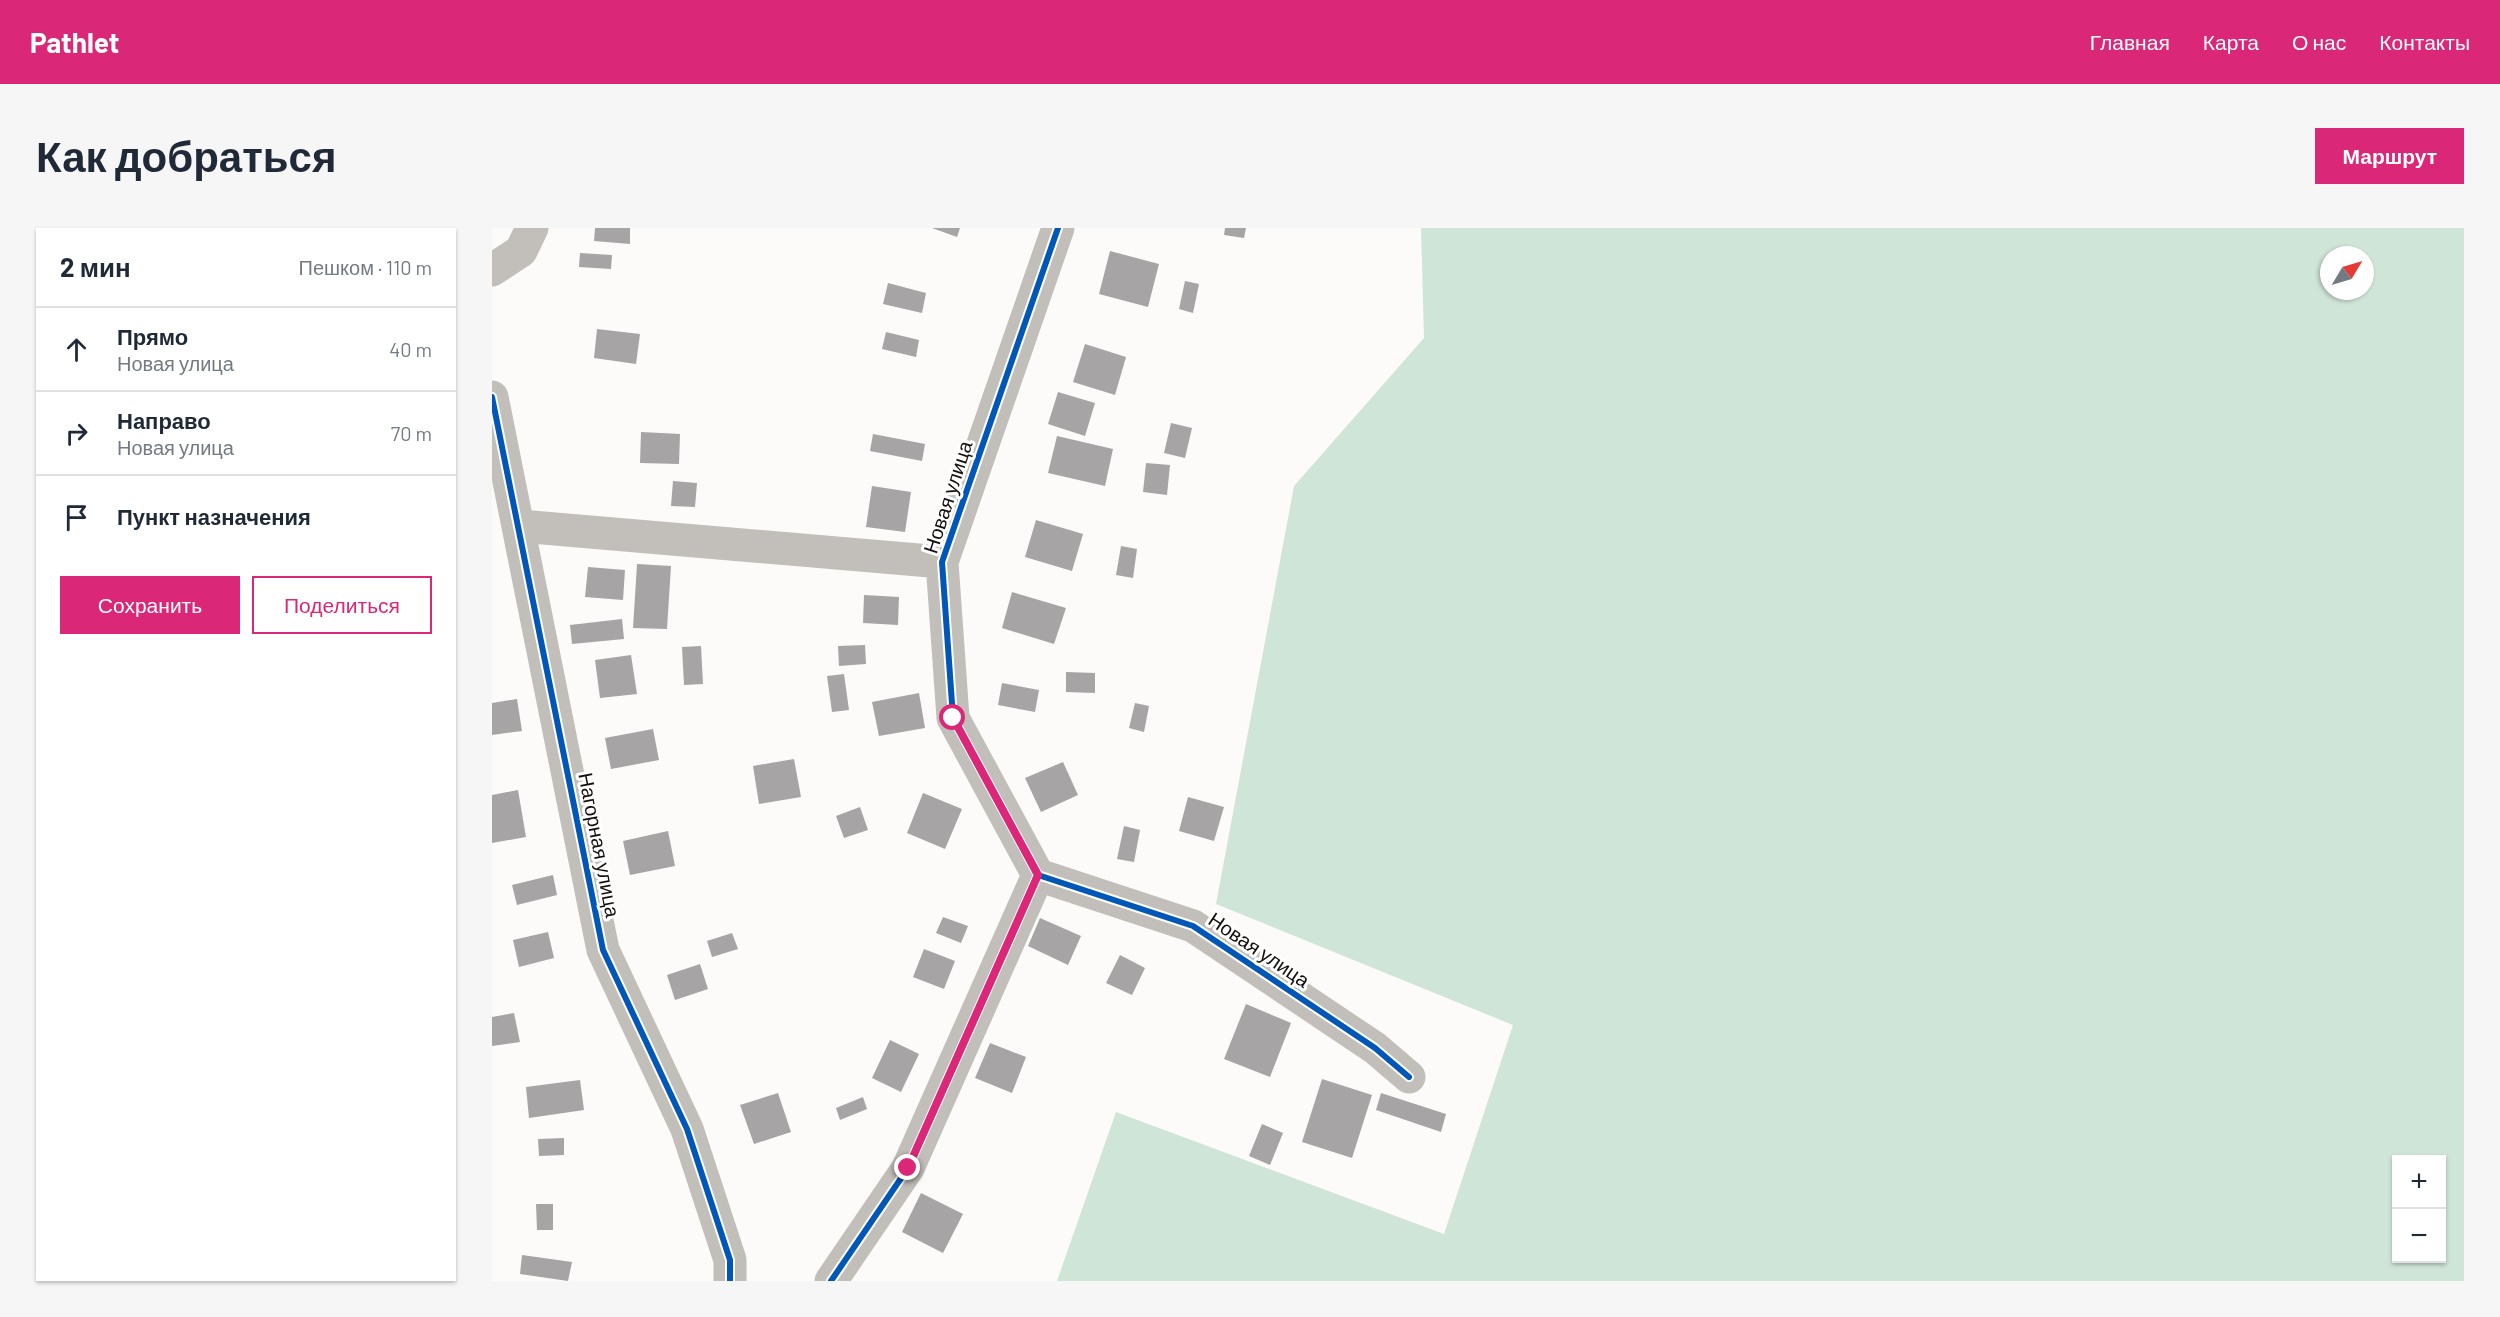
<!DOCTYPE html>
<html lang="ru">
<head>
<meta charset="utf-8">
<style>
	:root { --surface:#fff; --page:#f6f6f7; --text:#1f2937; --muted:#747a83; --line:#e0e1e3; --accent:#db2777 }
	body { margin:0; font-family:Barlow,sans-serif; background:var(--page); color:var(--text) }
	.controls { position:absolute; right:18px; bottom:18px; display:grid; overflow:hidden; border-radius:0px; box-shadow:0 2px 4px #0004 }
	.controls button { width:54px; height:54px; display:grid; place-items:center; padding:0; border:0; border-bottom:2px solid var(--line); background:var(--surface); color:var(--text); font:30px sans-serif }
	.compass { position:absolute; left:1828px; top:18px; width:54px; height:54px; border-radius:50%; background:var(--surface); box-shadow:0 2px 4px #0004; rotate:52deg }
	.stop { position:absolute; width:18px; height:18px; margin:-14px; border:4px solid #db2777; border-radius:50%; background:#fff }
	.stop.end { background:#db2777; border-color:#fff; box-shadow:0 2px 6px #0008 }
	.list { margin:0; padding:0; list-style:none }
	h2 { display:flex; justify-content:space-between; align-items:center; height:78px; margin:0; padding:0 24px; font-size:26px }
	h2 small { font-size:20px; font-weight:400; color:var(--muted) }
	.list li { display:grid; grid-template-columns:39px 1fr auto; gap:18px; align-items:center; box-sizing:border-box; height:84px; padding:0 24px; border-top:2px solid var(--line) }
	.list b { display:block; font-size:22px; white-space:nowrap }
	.list p { margin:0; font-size:20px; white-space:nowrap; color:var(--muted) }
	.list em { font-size:20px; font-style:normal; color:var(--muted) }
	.actions { display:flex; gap:12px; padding:18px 24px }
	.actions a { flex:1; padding:14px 0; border:2px solid var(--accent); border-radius:0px; text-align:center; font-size:21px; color:var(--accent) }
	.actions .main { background:var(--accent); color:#fff }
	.icon { flex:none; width:33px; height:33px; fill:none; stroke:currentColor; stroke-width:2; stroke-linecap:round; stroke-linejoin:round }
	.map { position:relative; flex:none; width:1972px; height:1053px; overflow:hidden; border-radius:0px }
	header { display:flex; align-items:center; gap:36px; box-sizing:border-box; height:84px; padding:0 30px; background:var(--accent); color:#fff }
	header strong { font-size:28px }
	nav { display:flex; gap:33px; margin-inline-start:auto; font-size:21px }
	.intro { display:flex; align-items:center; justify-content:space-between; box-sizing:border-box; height:144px; padding:0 36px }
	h1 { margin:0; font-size:42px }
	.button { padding:15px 27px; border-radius:0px; background:var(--accent); color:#fff; font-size:21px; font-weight:700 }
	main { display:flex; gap:36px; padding:0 36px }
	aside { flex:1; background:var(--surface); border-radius:0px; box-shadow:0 2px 4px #0004 }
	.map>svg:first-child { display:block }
	.forest { fill:#cfe5d7; fill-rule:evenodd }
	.building { fill:#a6a4a4 }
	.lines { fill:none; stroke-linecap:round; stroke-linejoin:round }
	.minor { stroke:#c2bfba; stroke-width:33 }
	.cycleway-casing { stroke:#fff; stroke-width:10 }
	.cycleway { stroke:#0057b8; stroke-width:6 }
	.route { stroke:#db2777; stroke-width:8 }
	.labels { text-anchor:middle; stroke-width:6; stroke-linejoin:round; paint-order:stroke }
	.street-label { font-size:20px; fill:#15100e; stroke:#fff }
</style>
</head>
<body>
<header>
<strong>Pathlet</strong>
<nav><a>Главная</a><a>Карта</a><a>О нас</a><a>Контакты</a></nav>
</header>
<div class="intro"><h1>Как добраться</h1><a class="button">Маршрут</a></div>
<main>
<aside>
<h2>2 мин<small>Пешком · 110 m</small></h2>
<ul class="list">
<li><svg class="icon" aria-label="ahead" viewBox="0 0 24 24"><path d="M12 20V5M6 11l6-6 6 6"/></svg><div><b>Прямо</b><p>Новая улица</p></div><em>40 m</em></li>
<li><svg class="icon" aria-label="right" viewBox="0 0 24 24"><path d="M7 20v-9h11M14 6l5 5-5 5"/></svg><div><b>Направо</b><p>Новая улица</p></div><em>70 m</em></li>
<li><svg class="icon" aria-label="arrive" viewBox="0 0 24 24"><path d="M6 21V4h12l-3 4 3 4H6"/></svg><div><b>Пункт назначения</b></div></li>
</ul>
<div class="actions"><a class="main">Сохранить</a><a>Поделиться</a></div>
</aside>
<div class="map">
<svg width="1972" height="1053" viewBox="0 0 1972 1053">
	<rect width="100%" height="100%" fill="#fdfbf9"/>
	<path class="forest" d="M929,0H1972V1053H565L624,884L952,1006L1021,797L724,676L802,258L932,110ZM1837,27H1873V63H1837ZM1904,932H1950V1030H1904Z"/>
	<path class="building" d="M103,0H138V16L102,13Z
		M440,0H468L465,9Z
		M733,0H754L752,10L732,7Z
		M618,23L667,36L656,79L607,66Z
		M88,25L120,27L119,41L87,39Z
		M693,53L707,56L701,85L687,81Z
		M396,55L434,65L430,85L391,76Z
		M105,101L148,106L144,136L102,130Z
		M394,104L427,112L424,129L390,121Z
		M593,116L634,129L623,167L581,154Z
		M566,164L603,175L593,208L556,196Z
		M679,195L700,200L693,230L672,225Z
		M149,204L188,206L187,236L148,235Z
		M381,206L433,216L430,233L378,223Z
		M565,208L621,221L613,258L556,245Z
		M654,235L678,237L675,267L651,264Z
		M181,253L205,255L203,279L179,278Z
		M380,258L419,264L413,304L374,299Z
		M544,292L591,306L580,343L533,329Z
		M629,318L645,321L641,350L624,347Z
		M145,336L179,338L175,401L141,400Z
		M96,339L133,342L131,372L93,369Z
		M520,364L574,380L562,416L510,400Z
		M372,367L407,369L406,397L371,395Z
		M130,391L132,411L80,416L78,397Z
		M373,417L374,436L347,438L346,418Z
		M209,418L211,456L192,457L190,419Z
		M139,427L145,466L108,470L103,432Z
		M574,444L603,445V465L574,464Z
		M352,446L357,482L340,484L335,448Z
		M510,455L547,462L543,484L506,477Z
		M427,465L433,500L387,508L380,474Z
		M25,471L30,503L0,507V475Z
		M643,475L657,478L652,504L637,500Z
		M161,501L167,532L119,541L113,510Z
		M302,531L309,569L267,576L261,538Z
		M571,534L586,567L549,584L533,550Z
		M26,562L34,609L0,615V567Z
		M431,565L470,581L453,621L415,605Z
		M696,569L732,579L722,613L687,603Z
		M368,579L376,602L352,610L344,588Z
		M632,598L648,602L642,634L625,631Z
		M176,603L183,638L138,647L131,613Z
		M61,647L65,667L25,677L20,657Z
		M451,689L476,698L469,715L444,705Z
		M548,690L589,708L576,737L536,718Z
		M56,704L62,730L27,739L21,712Z
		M240,705L246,721L220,729L215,713Z
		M432,721L463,733L452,761L421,749Z
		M628,727L653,740L640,767L614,755Z
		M208,736L216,761L183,772L175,747Z
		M754,776L799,795L778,849L732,831Z
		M22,785L28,814L0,818V789Z
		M398,812L427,826L409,864L380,850Z
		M498,815L534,829L520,865L483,850Z
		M830,851L880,867L860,930L810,914Z
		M88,852L92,882L37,890L34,859Z
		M286,865L299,904L262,916L248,877Z
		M889,865L954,886L949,904L884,882Z
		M371,869L375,881L348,892L344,880Z
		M770,896L791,905L778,937L757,928Z
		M72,910V927L47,928L46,911Z
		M429,965L471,986L451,1025L410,1004Z
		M44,976H61V1002H45Z
		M30,1027L80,1034L76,1053L28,1046Z"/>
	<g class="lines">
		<path class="minor" d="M0,42L29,23L40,0
			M0,169L111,722L195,901L238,1032V1053
			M28,298L450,334
			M546,647L701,698L883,820L917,849
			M339,1053L416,940L546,647L461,490L450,334L566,0"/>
		<g class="cycleway-casing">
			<path id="cycleway" d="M0,169L111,722L195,901L238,1032V1053
				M546,647L701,698L883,820L917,849
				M339,1053L416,940L546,647L461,490L450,334L566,0"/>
		</g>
		<use href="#cycleway" class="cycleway"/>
	</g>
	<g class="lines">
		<path class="route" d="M416,940L546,647L461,490"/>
	</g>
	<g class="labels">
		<g class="street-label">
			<text transform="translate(456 269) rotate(-72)" y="7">Новая улица</text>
			<text transform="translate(107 617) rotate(79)" y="7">Нагорная улица</text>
			<text transform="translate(767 722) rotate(34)" y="7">Новая улица</text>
		</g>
	</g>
</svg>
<div class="controls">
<button>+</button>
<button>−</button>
</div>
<svg class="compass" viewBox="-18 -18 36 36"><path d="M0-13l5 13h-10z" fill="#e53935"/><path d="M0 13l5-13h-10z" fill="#747a83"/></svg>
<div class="stop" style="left:461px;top:490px"></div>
<div class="stop end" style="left:416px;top:940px"></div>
</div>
</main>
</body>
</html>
